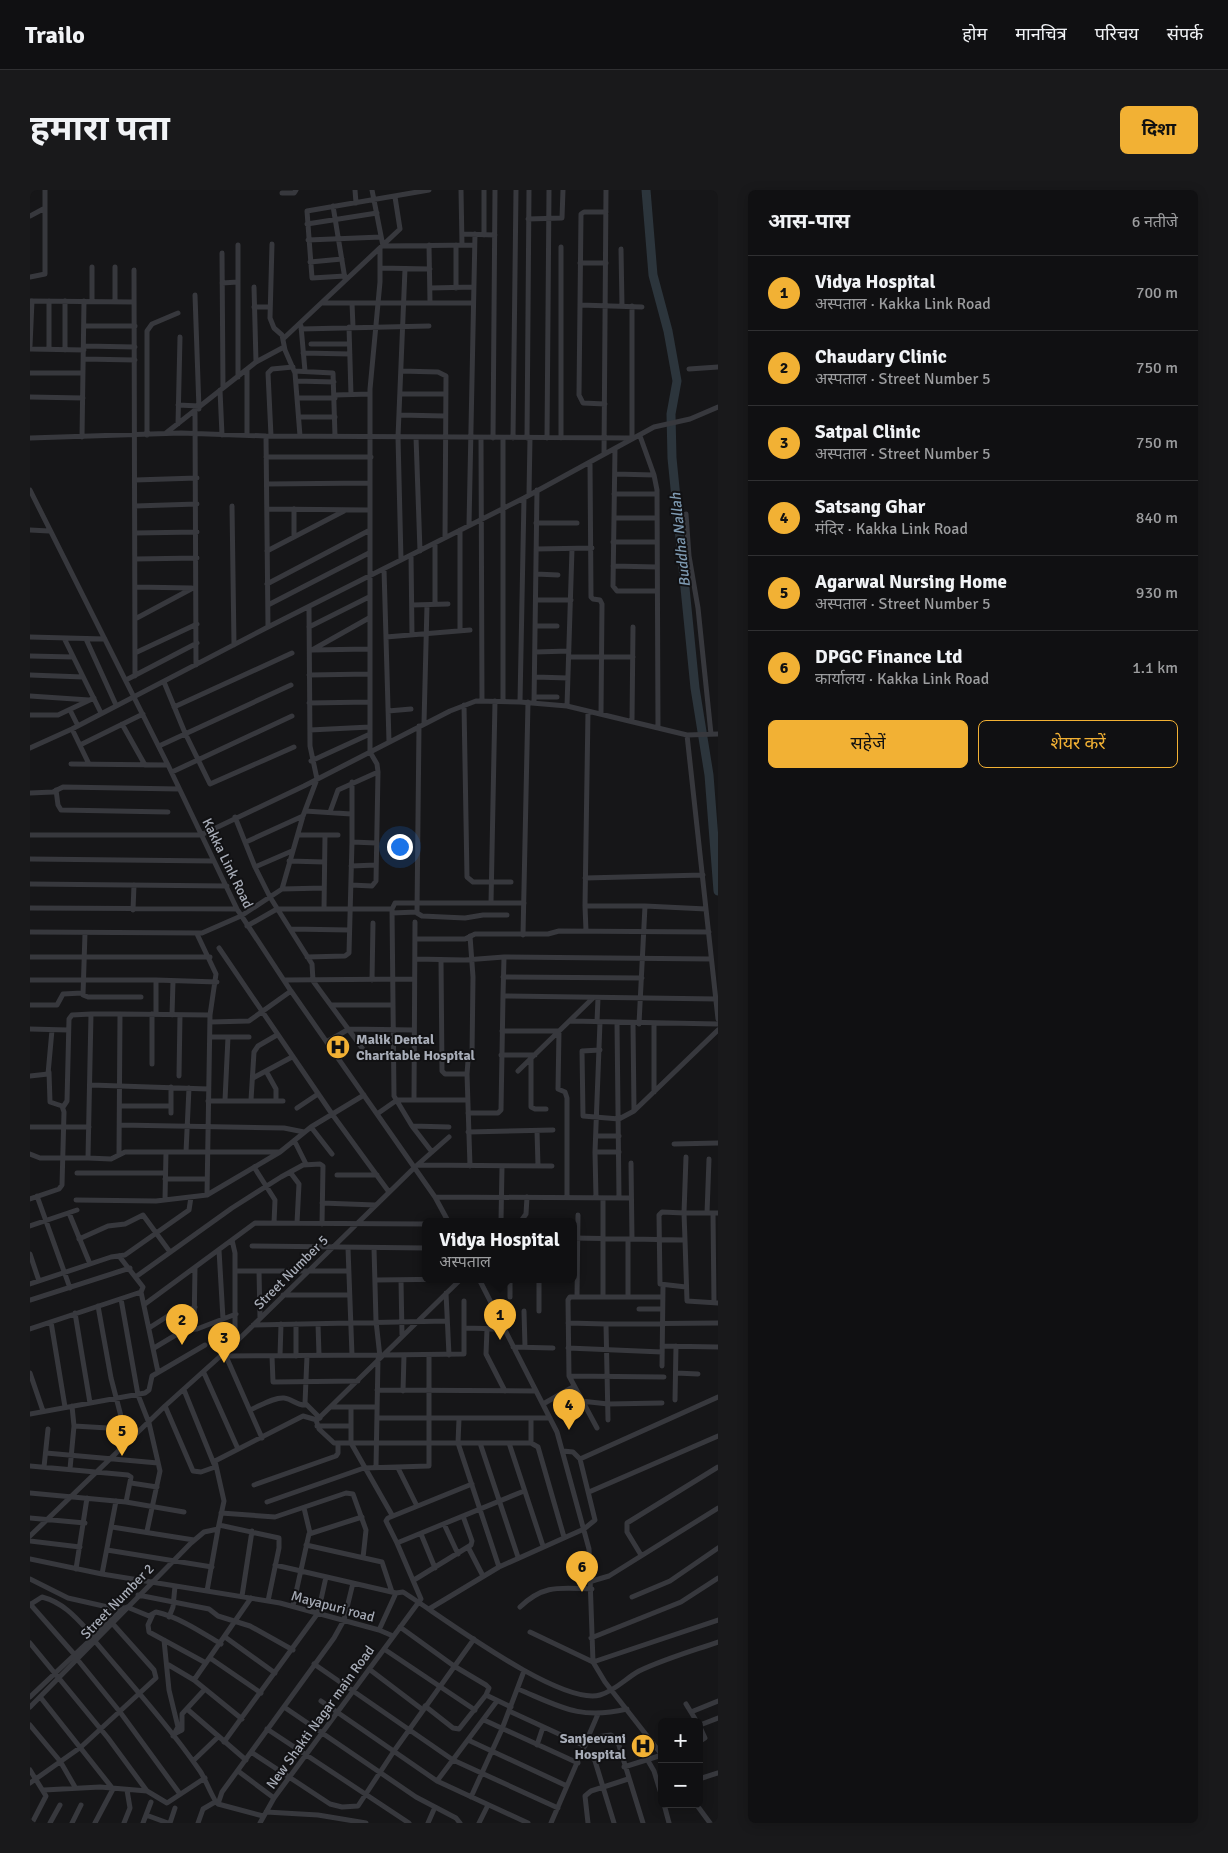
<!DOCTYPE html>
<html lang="hi">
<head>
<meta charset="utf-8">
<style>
	:root { --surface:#101012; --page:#19191b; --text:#f1f3f6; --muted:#9c9d9f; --line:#303032; --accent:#f2b134 }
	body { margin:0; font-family:Signika,"Noto Sans Devanagari",sans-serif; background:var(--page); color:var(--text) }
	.controls { position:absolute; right:15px; bottom:15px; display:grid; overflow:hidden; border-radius:8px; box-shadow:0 2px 12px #0003 }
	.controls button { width:45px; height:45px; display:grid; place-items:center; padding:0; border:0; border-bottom:1px solid var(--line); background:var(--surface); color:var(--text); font:25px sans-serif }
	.you { position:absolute; left:369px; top:656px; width:18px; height:18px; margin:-12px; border:4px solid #fff; border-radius:50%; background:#1a73e8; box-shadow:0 0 0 8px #1a73e833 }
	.badge { display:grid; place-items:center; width:32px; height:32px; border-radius:50%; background:var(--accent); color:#111; font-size:16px; font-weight:700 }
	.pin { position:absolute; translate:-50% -41px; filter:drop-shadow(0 1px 2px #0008) }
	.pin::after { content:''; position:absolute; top:26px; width:18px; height:15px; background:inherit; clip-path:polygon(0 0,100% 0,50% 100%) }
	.popup { position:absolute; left:392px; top:1028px; width:155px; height:65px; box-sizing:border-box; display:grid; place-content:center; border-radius:8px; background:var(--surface); filter:drop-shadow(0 1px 4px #0005); font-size:16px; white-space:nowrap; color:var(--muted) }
	.popup b { font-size:19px; color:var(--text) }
	.popup::after { content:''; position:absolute; left:50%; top:100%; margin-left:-10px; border:10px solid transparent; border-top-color:var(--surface) }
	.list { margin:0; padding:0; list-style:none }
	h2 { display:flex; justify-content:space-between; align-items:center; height:65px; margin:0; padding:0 20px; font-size:21px }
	h2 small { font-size:16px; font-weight:400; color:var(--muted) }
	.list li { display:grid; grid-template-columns:32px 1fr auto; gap:15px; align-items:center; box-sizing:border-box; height:75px; padding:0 20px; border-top:1px solid var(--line) }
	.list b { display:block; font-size:19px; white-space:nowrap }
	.list p { margin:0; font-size:16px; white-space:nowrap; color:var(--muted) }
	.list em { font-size:16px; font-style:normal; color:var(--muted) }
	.actions { display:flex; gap:10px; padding:15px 20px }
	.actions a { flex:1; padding:11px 0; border:1px solid var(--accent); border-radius:8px; text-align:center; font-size:18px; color:var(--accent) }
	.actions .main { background:var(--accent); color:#111 }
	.map { position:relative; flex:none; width:688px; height:1633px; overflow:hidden; border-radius:8px }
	header { display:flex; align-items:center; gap:30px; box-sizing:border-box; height:70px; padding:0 25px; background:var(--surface); border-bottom:1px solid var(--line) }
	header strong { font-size:24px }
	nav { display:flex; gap:28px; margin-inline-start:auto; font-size:18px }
	.intro { display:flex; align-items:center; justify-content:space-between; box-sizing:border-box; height:120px; padding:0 30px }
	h1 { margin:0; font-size:35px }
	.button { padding:12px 22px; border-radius:8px; background:var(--accent); color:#111; font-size:18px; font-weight:700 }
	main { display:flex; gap:30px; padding:0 30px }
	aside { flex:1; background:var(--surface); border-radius:8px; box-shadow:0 2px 12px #0003 }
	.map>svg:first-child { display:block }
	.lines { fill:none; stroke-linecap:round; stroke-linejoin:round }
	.river { stroke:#2c353c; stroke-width:9 }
	.minor { stroke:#37383d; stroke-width:5 }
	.labels { text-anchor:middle; stroke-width:4; stroke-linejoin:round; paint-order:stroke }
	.street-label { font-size:14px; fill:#a8adb8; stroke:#111113 }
	.poi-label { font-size:14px; font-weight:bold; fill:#a8adb8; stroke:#111113; text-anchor:start }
	.water-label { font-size:15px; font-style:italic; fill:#7f9bb3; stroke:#111113 }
</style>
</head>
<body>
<header>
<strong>Trailo</strong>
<nav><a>होम</a><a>मानचित्र</a><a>परिचय</a><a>संपर्क</a></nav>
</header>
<div class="intro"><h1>हमारा पता</h1><a class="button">दिशा</a></div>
<main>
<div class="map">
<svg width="688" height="1633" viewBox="0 0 688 1633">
	<rect width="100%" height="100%" fill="#161618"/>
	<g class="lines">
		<path class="river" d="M616,0L623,85L638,141L647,191L641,224L642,268L665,498L679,585L688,701"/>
		<path class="minor" d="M325,0L326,13
			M342,0L353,56L444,55
			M431,0L432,55
			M252,3H264L266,0
			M303,16L315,89
			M0,26L15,18
			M498,29L532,28L533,0
			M277,34L347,23
			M432,44L465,45
			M454,45V0
			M278,50L351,47
			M242,54L240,128L244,138L252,145L255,160L265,183L270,246
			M399,55L400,112
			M531,57V248
			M591,59L592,116
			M192,63L193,198
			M280,72L312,69
			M550,73H576
			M85,77V112
			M350,78L400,79
			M104,80L105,486
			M315,86L282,88L277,21L399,0
			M0,87L15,84V0
			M192,93L208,92
			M224,97L226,172
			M400,98L444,97
			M426,98V55
			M165,105L169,219
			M0,111L104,112
			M19,111V159
			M62,111V77
			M292,113H443
			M322,113L323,137
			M550,115L612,117
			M602,116V249
			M224,117H239
			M54,136H105
			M271,136L275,181
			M319,137L321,205
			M271,139L399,136
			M253,149L370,39L365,7
			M281,154H319
			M0,156L2,111
			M54,156L105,157
			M0,159L54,160
			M35,160V111
			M273,163L320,164
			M53,169L105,170
			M659,179L688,177
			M217,180V245
			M264,181L303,183L305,246
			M371,181L408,182L416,186L415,348
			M0,183H53
			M208,187V55
			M267,191L304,192
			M190,200L192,245
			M370,204H416
			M305,205L340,204
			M0,207L53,208
			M268,208H305
			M575,214L553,213L549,205L551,24L554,22H576
			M148,215L169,216
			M165,222L166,475
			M369,225L415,226
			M269,227H305
			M148,234L150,147
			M136,243L226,172L254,157
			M117,245V141L122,134L148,123
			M236,246L238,437
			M241,246L238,183L242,179L263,177
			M610,246L624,285L627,300L628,538
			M52,247L54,111
			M386,247L390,361
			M0,248L151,243L236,246L602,248
			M451,248L452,511
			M463,248L465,0
			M473,248V511
			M483,248L486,0
			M497,248L499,0
			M517,248L519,0
			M585,259L583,396L587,401H627
			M574,264L576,0
			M236,267H341
			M560,272L561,407L563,409L570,410L572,414L571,523
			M585,284L624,285
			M105,290L167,288
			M237,294L340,293
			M0,300L138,575L207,719L261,801L405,1007L418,1031
			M499,304L500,248
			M584,304H627
			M105,316L167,314
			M202,316L204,455
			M237,319L340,320
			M656,324L659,366L668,418L681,544
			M584,328H627
			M506,333H547
			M439,335L445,44
			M0,340L19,341
			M430,340V440
			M105,343L167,342
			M264,347V319
			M583,352H627
			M506,359L562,358
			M237,361L314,321
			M381,365L382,445
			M105,369L167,368
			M371,370L368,247L375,79
			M583,376L627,377
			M354,379L359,552
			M506,384L528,385
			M237,394L340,340
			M105,397L162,398
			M506,410H541
			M405,414V353
			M238,415L339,363
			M382,415L418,414
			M105,429L163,398
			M505,436H527
			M279,437L339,407
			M0,447L75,449
			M356,447L440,440
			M34,448L71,523
			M56,449L86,515
			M282,460L339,428
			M282,460L339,459
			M505,462L539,461
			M105,463L167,434
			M0,466L43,467
			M539,467H603
			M0,485L53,487
			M279,485L340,484
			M505,487L538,488
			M96,490L167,453
			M134,492L155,543L180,594L264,557
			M0,506L59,510
			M504,507H527
			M490,512L494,308
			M279,513L340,512
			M504,513L507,300
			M434,515L437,687L443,692H481
			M537,516L542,359
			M144,517L262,463
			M40,520L48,536
			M358,521L381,519
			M558,521L555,716H615L609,834
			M0,525H28L64,508
			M602,531L603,437
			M394,533L397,415
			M92,534L115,575
			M42,539L59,574
			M280,540L340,537
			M657,545L688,829
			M50,555L113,524
			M129,556L261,495
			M0,558L42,539L238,437L494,308L624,237L660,229L688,217
			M281,571L340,544
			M41,574L138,575
			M142,582L262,526
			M322,592V652L346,653
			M26,600L28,615L31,620L138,622
			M0,603L23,602L33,597L149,599
			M275,621L321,624
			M300,622L308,600L348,582
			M205,627L225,677L240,707L282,774L283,791L335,862
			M0,645H171L274,596L420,521L446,511L490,512L537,516L657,545L688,544
			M268,645H308
			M216,652L273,626
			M0,669L184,671
			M259,671L294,672
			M321,676L346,675
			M225,677L262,661
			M555,688L673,685
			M0,694L197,696
			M321,695L342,696L346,691L348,582L347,574L340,562V199L350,92V59
			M252,699L294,698
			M461,713L465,511
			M555,716L556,741
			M615,716L676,719
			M0,718L207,719
			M294,719L295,645
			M362,719L364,906L382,936L402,962
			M103,720L104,695
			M362,723L387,722L389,536
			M387,723L392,726L435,728L453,725H477
			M217,736L247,719H362L365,713H494
			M261,739L319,740
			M0,742L172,743L211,726L252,699L273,626L287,589L280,556L279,417
			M55,743L53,805L58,807H111
			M167,744L186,784L180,825L177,1005
			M493,745L498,512
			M385,749H435L445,744H518L529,741L679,742
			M189,758L302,924L359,1002
			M0,767H180
			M277,767L315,766L319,763L322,652
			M385,769L435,770L474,767
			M411,770L412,881L415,884H437
			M473,787L612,788
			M0,790H126
			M254,790L384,789
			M342,790L343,733
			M473,806L474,767L681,769
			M0,815H27L33,804L52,803
			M301,815H362
			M126,824V790L187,792
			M142,825L143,791
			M540,831L688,834
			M180,832L219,831L261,801
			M567,832L568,808
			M587,833L589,1008
			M603,833L604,921
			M0,839L38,840
			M472,841H529L528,899L535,902L537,908V1007
			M180,847H219
			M298,851L319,839L384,840
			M570,860L552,861L553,926L589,929L604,921L688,840
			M471,865H505
			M501,869V917L505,919H516
			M122,874V824
			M236,881L246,899V910
			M488,881L563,808
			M0,886L18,884L22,840
			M149,886L150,825
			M223,888L262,867
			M61,895L178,899
			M141,897V923
			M624,902V834
			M384,909L385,732
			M195,910L198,847
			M221,910L224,862L228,856L247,845
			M178,911H253
			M90,916H141
			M33,917L37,911L39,829L42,825L61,824
			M267,918L288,904
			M438,923H468L471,920L473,806L687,809
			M347,924L367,910H437
			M90,935L254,938L274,942
			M382,936L419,937
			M0,937H59
			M281,937L302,964
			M507,941L508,976
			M438,942L523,940
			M566,946H589
			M265,952L276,974
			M644,954L688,953
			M136,962H250
			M156,962L159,898
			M565,962H589
			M0,964L10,968H58L61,824H90
			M89,964L90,824L180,825
			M656,967L654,1023L632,1022L629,1025L630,1094L656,1097
			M58,968L81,969L95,962H136L135,1009
			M601,973L602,1049
			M388,975L522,976
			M440,976L437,884L438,871L442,865L443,787L440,746
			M224,977L245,1010L244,1033
			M260,982L269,994L267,1033
			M47,983H135
			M307,985H347
			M135,989H177
			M7,1006L40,1098
			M405,1007L601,1008
			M566,1008L565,962L570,832
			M573,1008V1107
			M0,1009L29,999L32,995L34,922L32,916L20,912L19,882
			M46,1010L126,1011L177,1005L250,962L281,937L334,905
			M292,1013L345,1015
			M39,1023L60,1074
			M677,1023L679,969
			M683,1023L684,1113
			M471,1031L472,977
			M491,1031L496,1024L497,1007
			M0,1036L47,1020
			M544,1048L655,1050L654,1023H688
			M49,1049L78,1036L95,1034L113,1025L140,1062
			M202,1050L205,1063V1081
			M655,1050L657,1111L688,1113
			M222,1056L396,1058
			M318,1058L322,1165
			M344,1058L346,1131L350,1167
			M189,1060L193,1129
			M0,1064L9,1091
			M89,1066L113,1097L111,1102L128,1182
			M229,1081L230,1128
			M107,1086L202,1018L251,987L273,975L290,974L293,976L292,1034
			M449,1089L527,1242L559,1359L563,1472L575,1492L632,1565L594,1577
			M346,1090L430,1089
			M371,1090L372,1145
			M0,1094L81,1067L95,1065L159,1020L161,1007
			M416,1103L419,1165
			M253,1105H319
			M480,1107V1089
			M547,1107L548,1025
			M598,1107H632
			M91,1109L108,1205L119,1233L130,1281L117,1341
			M0,1110L100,1078
			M115,1114L225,1033L396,1034
			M68,1116L81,1188L98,1253
			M609,1119H632
			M494,1121L495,1157
			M509,1121V1089
			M45,1123L60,1213
			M150,1124L165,1117
			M21,1132L35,1217
			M538,1133L576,1134L578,1230
			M288,1134L289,1165
			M576,1134L688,1133
			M223,1135L417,1131
			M119,1138L141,1124
			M435,1138L474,1139
			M0,1139L111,1102
			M164,1139L165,1078
			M457,1139L456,1164L475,1201
			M205,1153V1081H317
			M632,1156L688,1157
			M483,1157L523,1158
			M124,1158L154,1140L167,1139L206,1124
			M538,1158L632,1162
			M195,1164L232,1248
			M353,1165L434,1164V1111
			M196,1166L350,1165
			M242,1166L243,1192L328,1191
			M250,1166L251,1134
			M266,1166V1134
			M277,1166L275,1213L290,1228
			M632,1176L633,1096
			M0,1183L13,1221
			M174,1183L208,1259
			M646,1183L668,1184
			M539,1186L634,1187
			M154,1200L184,1274
			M347,1200L506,1201
			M373,1201L374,1165
			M645,1210L646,1156
			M551,1211L578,1214L632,1213
			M513,1214L543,1197
			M135,1216L163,1281L171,1282L185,1277
			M301,1217H347
			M321,1217V1253L362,1325
			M220,1220C230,1216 244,1207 254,1208C263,1209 267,1216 276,1215
			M0,1224L115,1203L119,1200L122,1186L175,1155
			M347,1228H520
			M429,1229L428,1253H501L508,1257L534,1347
			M286,1230L289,1239L304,1253H428L469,1377
			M44,1236L78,1238
			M287,1236H320
			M567,1238L539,1186L538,1110L540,1107H598V1049
			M450,1253L488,1367
			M479,1253L513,1356
			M501,1253V1229
			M16,1263L128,1273
			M550,1269L688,1207
			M0,1276L98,1285L101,1287L96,1312
			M14,1277L18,1239
			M346,1277L348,1169
			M368,1278L387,1316
			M40,1279L44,1236L42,1216
			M101,1293L127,1297
			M224,1295L306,1266L308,1263V1254
			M559,1302L688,1246
			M0,1303L96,1312L154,1322
			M237,1312L334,1278L399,1276V1165
			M274,1318L280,1343
			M191,1323L245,1327L316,1303L323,1304L336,1340L333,1368
			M0,1328L55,1333
			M414,1334L428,1364
			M189,1335L249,1348V1358L238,1411
			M82,1337L164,1350
			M391,1344L405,1378
			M0,1346L135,1216L205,1153L385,977L419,947
			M0,1351L50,1357
			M367,1353L356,1331L358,1328L442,1294
			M276,1355L352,1372L362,1402
			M438,1357L453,1386
			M77,1360L182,1377
			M611,1365L597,1342V1333L688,1277
			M0,1369L72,1384L250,1413L349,1440L366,1403L373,1402C410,1425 529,1516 570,1505C585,1501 596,1488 609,1481C634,1469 662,1461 688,1452
			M245,1375L366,1403
			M46,1379L57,1308
			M72,1384L86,1311
			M0,1389L38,1408L91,1420
			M384,1390L441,1355L442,1351L433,1326
			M562,1391L579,1386L688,1318
			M177,1401L188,1339
			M108,1405L179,1419L188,1426L220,1436L263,1460
			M212,1406L222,1341
			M602,1407L640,1391L688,1358
			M0,1414L44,1464
			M1,1414L12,1407C35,1413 48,1430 63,1446
			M263,1416L279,1344L332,1327
			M97,1417L119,1426L126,1422C149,1427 171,1442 191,1454
			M490,1417C514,1394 530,1398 562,1399
			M399,1419L469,1377L554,1339L565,1330L550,1269L543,1262L533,1261
			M123,1424L118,1435L119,1442L176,1473
			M139,1427L143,1417L145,1396
			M370,1437L424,1476L456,1495L459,1498L456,1505L481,1517
			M349,1440L363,1446
			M500,1442L563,1472L688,1430
			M195,1447L245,1483
			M561,1448L651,1412L688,1388
			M64,1450C100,1493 138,1535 170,1581C175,1588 184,1612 188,1614
			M134,1450L139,1500L148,1537L143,1546
			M0,1453L78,1548L117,1601
			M354,1459L445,1520
			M180,1468L231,1503
			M47,1469L90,1522L150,1604
			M137,1474L164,1490L212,1529
			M284,1474L423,1570L528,1618
			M339,1479L393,1520
			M164,1490L221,1408
			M488,1499C531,1517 549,1530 597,1519
			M0,1507L94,1418
			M11,1508L83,1599
			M291,1511L407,1591L498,1633
			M656,1514L667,1532
			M395,1516L423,1538L429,1539L456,1505
			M0,1517L161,1353L174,1342L188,1339L194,1311L185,1271L273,1226L287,1230L431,1089
			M254,1517L386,1607L426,1628L430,1633
			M157,1519L216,1570
			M479,1521L555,1556
			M661,1522L688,1511
			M454,1530L548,1573
			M0,1535L30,1571L45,1597
			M669,1535L675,1548L669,1552
			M670,1535L688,1528
			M237,1539L379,1633
			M146,1543L152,1540V1524L175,1499
			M559,1548L581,1545L587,1549L613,1633
			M438,1550L537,1596
			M194,1552L288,1423L296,1387
			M507,1555L513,1537
			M221,1562L300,1614L312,1617L328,1616L364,1561L444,1449
			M553,1562L562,1566L565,1571L584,1633
			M617,1569L624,1581L632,1607
			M163,1571L188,1547
			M0,1580L16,1606L2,1633
			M208,1581L244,1608
			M669,1589L688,1583
			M407,1591L467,1511
			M0,1593L51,1557L126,1488L124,1480L82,1433
			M14,1600L70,1597L117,1601L137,1613L175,1588
			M441,1607L472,1539L494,1481
			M634,1614L639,1633
			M666,1614L680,1633
			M236,1622L288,1625L336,1633
			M116,1625L138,1633
			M233,1626L188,1614L192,1602L304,1448L314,1430L323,1393
			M20,1633L30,1615
			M42,1633L51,1615
			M65,1633L83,1599
			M94,1633L100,1618L97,1600
			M113,1633L121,1612
			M140,1633L145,1618
			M168,1633L173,1619L185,1612
			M230,1633L244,1608L391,1409L367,1353L494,1301
			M398,1633L405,1617
			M449,1633L458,1615
			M521,1633L568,1524
			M558,1633L555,1606L561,1601L598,1589"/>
	</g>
	<defs>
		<g id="hospital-disc" transform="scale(1.25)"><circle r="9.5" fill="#f2b134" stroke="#111113"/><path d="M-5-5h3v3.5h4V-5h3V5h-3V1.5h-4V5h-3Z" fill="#111"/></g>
	</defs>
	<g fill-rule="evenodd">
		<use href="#hospital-disc" x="308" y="857"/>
		<use href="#hospital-disc" x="613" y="1556"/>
	</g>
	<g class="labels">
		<g class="street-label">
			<text transform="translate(198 673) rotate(64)" y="5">Kakka Link Road</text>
			<text transform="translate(261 1082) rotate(-45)" y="5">Street Number 5</text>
			<text transform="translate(87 1411) rotate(-46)" y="5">Street Number 2</text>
			<text transform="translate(303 1416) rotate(15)" y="5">Mayapuri road</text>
			<text transform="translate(290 1527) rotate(-54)" y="5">New Shakti Nagar main Road</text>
		</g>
		<g class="poi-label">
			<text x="326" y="854">Malik Dental<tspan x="326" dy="16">Charitable Hospital</tspan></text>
			<text x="596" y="1553" text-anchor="end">Sanjeevani<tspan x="596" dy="16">Hospital</tspan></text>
		</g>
		<g class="water-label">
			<text transform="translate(650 350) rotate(-96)" y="5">Buddha Nallah</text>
		</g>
	</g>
</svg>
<div class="controls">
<button>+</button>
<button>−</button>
</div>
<div class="you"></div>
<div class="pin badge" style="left:470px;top:1150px">1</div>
<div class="popup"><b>Vidya Hospital</b>अस्पताल</div>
<div class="pin badge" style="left:152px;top:1155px">2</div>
<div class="pin badge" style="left:194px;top:1173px">3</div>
<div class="pin badge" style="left:539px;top:1240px">4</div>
<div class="pin badge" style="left:92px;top:1266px">5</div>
<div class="pin badge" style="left:552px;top:1402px">6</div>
</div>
<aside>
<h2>आस-पास<small>6 नतीजे</small></h2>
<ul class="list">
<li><span class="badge">1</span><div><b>Vidya Hospital</b><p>अस्पताल · Kakka Link Road</p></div><em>700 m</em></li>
<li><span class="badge">2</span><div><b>Chaudary Clinic</b><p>अस्पताल · Street Number 5</p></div><em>750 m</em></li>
<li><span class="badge">3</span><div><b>Satpal Clinic</b><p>अस्पताल · Street Number 5</p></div><em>750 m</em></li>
<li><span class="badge">4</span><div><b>Satsang Ghar</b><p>मंदिर · Kakka Link Road</p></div><em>840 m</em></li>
<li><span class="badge">5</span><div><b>Agarwal Nursing Home</b><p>अस्पताल · Street Number 5</p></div><em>930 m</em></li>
<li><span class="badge">6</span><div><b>DPGC Finance Ltd</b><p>कार्यालय · Kakka Link Road</p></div><em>1.1 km</em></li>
</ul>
<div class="actions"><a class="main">सहेजें</a><a>शेयर करें</a></div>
</aside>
</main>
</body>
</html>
